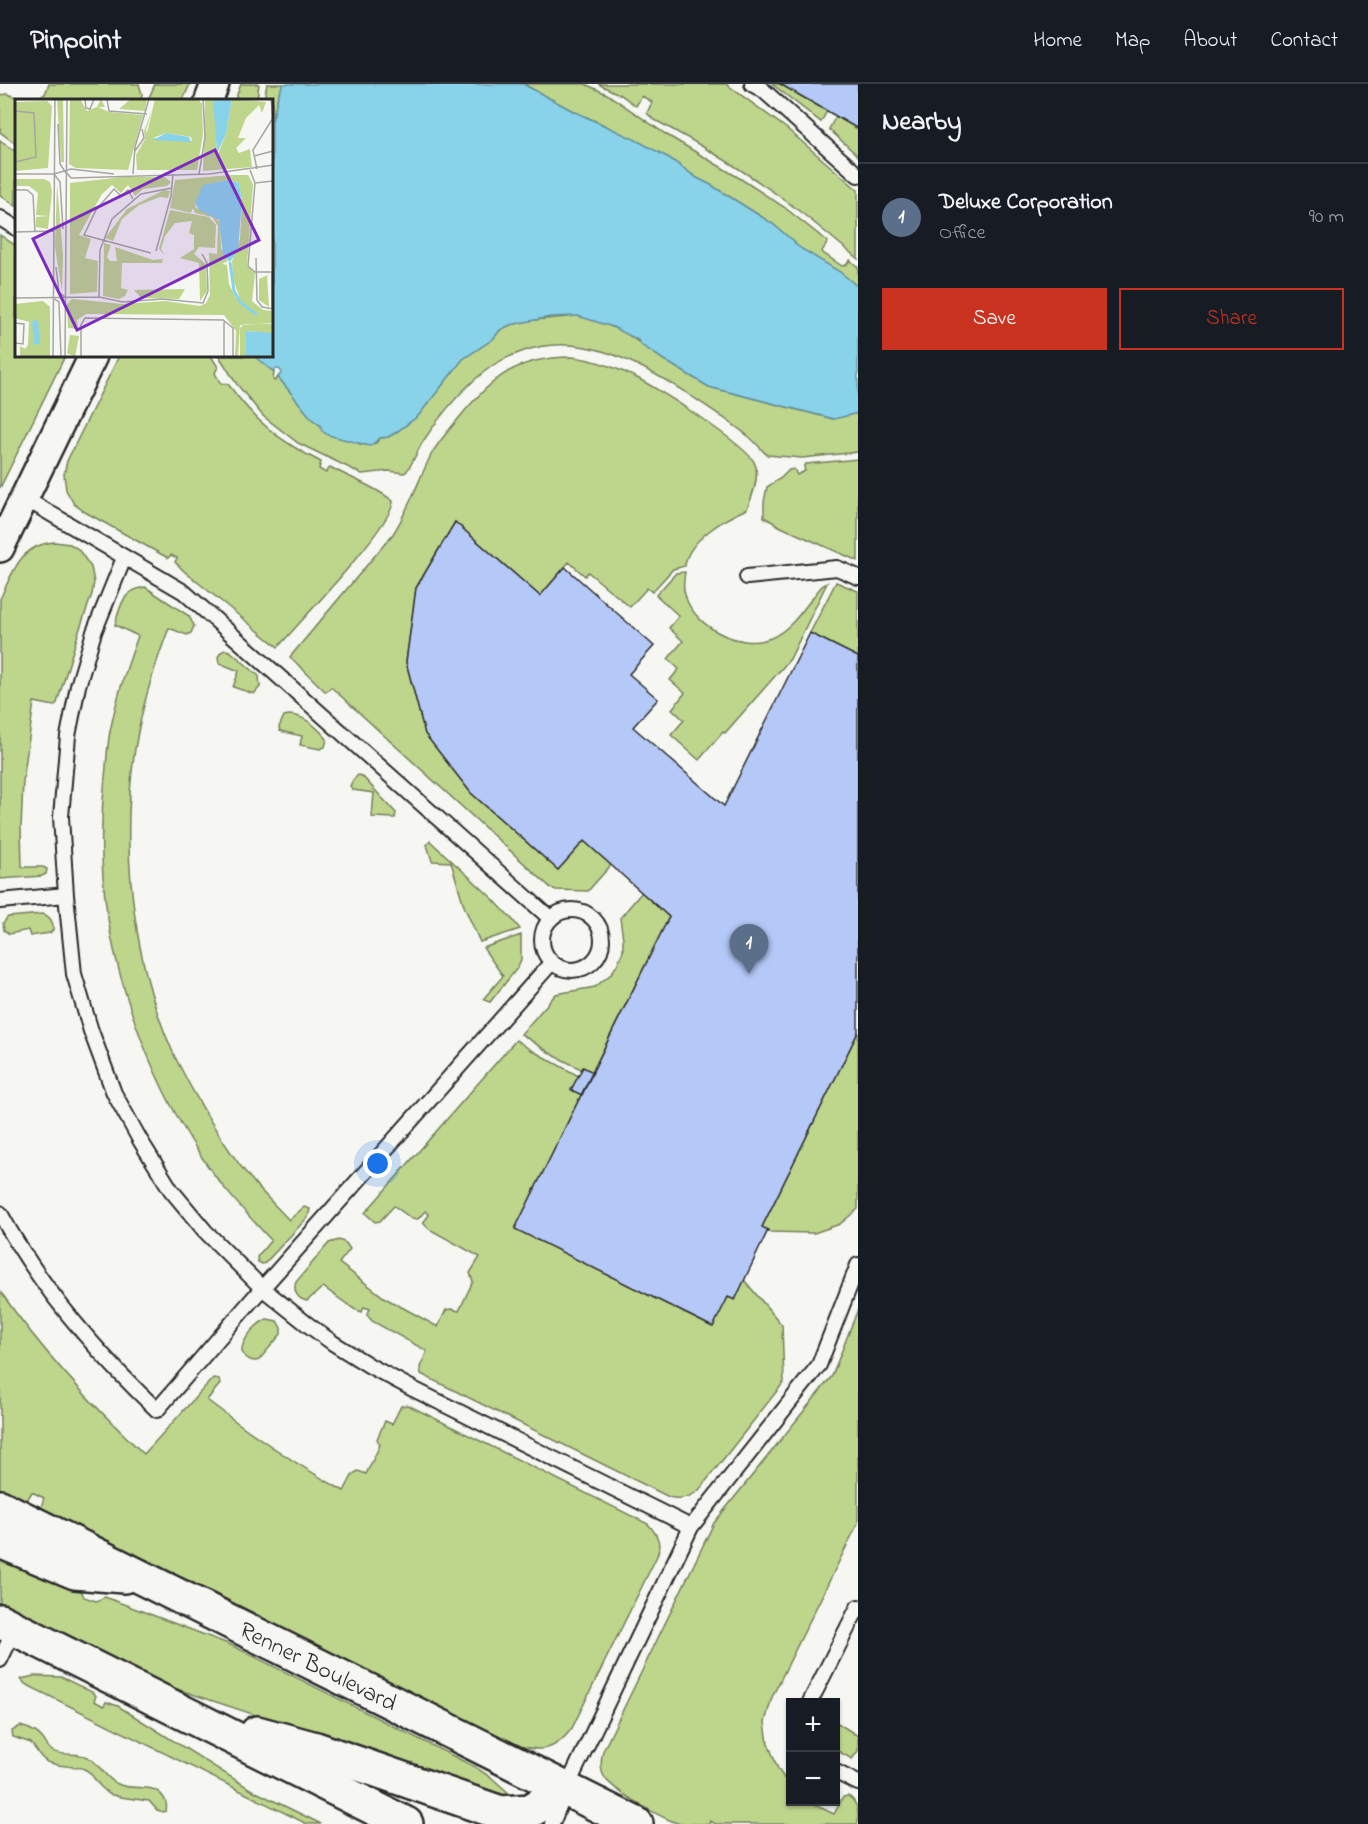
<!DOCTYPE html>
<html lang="en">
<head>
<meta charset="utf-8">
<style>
	:root { --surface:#171b24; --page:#20242c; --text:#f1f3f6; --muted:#9ea1a6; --line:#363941; --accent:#c8321e }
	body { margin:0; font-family:"Indie Flower",sans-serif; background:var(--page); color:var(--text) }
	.controls { position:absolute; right:18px; bottom:18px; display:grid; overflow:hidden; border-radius:0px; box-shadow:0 2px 4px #0004 }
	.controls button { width:54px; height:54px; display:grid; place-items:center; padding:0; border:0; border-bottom:2px solid var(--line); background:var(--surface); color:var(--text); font:30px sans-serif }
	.you { position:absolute; left:378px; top:1080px; width:21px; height:21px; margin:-15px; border:4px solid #fff; border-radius:50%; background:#1a73e8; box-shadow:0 0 0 9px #1a73e833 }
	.badge { display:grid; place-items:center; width:39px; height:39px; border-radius:50%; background:var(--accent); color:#fff; font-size:20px; font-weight:700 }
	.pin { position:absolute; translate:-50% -50px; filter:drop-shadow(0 2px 3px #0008) }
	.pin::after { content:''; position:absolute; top:32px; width:21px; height:18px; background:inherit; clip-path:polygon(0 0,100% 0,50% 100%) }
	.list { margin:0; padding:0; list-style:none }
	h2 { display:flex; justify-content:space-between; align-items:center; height:78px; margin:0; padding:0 24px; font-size:26px }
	h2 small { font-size:20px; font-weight:400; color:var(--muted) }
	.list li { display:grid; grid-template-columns:39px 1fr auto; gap:18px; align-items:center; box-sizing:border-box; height:108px; padding:0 24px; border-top:2px solid var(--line) }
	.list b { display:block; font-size:22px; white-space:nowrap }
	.list p { margin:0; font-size:20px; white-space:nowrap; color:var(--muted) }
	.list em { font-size:20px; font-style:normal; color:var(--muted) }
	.actions { display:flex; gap:12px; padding:18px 24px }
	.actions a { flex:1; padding:14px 0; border:2px solid var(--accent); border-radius:0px; text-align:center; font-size:21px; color:var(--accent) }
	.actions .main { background:var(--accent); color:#fff }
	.map { position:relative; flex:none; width:858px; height:1740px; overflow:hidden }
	header { display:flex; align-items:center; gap:36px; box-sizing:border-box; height:84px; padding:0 30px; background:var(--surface); border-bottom:2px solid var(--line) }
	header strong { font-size:28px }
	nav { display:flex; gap:33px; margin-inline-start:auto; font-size:21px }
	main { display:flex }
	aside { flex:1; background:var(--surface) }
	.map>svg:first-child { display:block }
	.green { fill:#bed58c; stroke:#74805c; stroke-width:1.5 }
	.water { fill:#89d3ea; stroke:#63909e; stroke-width:1.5 }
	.building { fill:#b5c9f8; stroke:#2b2b2b; stroke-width:1.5 }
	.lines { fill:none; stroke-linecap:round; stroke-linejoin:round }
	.lane-casing { stroke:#2b2b2b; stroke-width:18 }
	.street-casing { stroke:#2b2b2b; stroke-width:32 }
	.secondary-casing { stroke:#2b2b2b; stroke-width:38 }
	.lane { stroke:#f6f6f2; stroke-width:14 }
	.street { stroke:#f6f6f2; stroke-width:27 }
	.secondary { stroke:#f6f6f2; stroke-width:33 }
	.labels { text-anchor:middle; stroke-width:5; stroke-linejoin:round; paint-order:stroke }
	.street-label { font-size:24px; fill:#2b2b2b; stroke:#f6f6f2 }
	.inset-river { fill:none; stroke:#89d3ea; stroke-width:3 }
	.inset-road { fill:none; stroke:#a5a5a2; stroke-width:1.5 }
	.view { fill:#7b2cbf; fill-opacity:0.15; stroke:#7b2cbf; stroke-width:3 }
	.inset-edge { fill:none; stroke:#2b2b2b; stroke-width:3 }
</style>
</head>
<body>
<header>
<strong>Pinpoint</strong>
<nav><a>Home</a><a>Map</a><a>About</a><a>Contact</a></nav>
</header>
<main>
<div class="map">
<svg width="858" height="1740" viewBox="0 0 858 1740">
	<rect width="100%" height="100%" fill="#f6f6f2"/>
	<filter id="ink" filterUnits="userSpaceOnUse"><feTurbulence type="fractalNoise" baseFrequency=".0167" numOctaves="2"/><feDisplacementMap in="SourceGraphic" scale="12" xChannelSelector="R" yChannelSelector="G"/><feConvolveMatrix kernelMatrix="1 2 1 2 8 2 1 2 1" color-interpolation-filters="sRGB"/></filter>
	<g filter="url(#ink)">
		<path class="green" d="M49,0H139L142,10L141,16H33L45,10Z
			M155,0H190L183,16H148Z
			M241,0H259L257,16H235Z
			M267,0H283L278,12L272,37V16H264Z
			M523,0H585L607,10L667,51L741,95L784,123L828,158L822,167L823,169L842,182L846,181L850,176L858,183V203L840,188L802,166L796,161L793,156L787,152L773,140L711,101L697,94L669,74L600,39L573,27Z
			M598,0H726L786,44L858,106V175C836,157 813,137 790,120C747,88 700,60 653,35L647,29L652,18L642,12L636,22L621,11Z
			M772,0H780L827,27L821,38Z
			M8,10L23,16H16V60L0,48V11Z
			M836,32L858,45V72L829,45Z
			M0,57L16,68V122L0,111Z
			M0,151L16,162V272H65L0,404Z
			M578,232L601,238L624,248L664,276L709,303L833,335L858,329V368L802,374L767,371C760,365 756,358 748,352C728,336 706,322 685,308C637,278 581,247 524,267C509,272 496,278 484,288C461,306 440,332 424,356C417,366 414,378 406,388L404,389L389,387L362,390L298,359L263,332L236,299L219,272H254L274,288L273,296L275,297L278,293L312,335L320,341L362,361L376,359L380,354L388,353L395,349L418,332L463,275L493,255L500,246L510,241L534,236Z
			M119,272H211L218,283L215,289L221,300H228C256,338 279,357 321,378L319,385L326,389L330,383C352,395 374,402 393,417C395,438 297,541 278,563L185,488L175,478L177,474L171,471L168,474L85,428L74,420L66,406L64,390L67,377Z
			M572,273C592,275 614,283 633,292C653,301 750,363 755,380C760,393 752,413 747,425C725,434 687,457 685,482L673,485L652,508L647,504L630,523L588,488L585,492L569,478L540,512L455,438L416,504L406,578L425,650L471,709L558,786L584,757L611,781L588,807L556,806L551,804L331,603L326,608L290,573L393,450C409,425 418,397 431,371C439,357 449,346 459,334C492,293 517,273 572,273Z
			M858,375V477L781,443L764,433V418L767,403L781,394L789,386L794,385L797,391L805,387L804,383L806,380Z
			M54,458L70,460L78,465L91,483L94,498L92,510L78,550L57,619L54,622L34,618L23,697L21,744L22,783H43L47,785L46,790L42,792L0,795V515C13,488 20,461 54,458Z
			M685,488C684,494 683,500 684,506C689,541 739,567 771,554C794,544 806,520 822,502L827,499L790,575L725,649L723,648L699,676L671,651L684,636L672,625L685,609L670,596L679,585L668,575L683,557L669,544L679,532L656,511L676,489Z
			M836,498L858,507V573L810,549Z
			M145,503L189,532L194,542L191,549L187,551L169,544C156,578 145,612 138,648C118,750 131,878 175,973C185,993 196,1013 208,1033C221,1054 235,1077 252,1096C263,1110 277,1123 289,1136L304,1123L310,1125L308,1133L265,1179L262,1180L258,1178L257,1173L271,1156C246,1129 221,1103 201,1072C146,989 105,874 102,774C101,747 102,720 105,693C107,676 107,659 111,643C117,612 127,582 138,552L115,541C120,522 123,506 145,503Z
			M225,566L230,567L259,592L260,603L254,610L233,603L239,587L219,579L218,573L221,568Z
			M289,631C304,631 318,644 327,655L325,663L320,665L300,661L302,652L280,647L279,643L284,632Z
			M358,691L362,692L396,729L395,734L372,733L374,709L353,706L350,702L353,696Z
			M430,757L490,812L512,835L520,845L480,858L464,822L451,778L432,777L427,761Z
			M642,808L669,833L591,990L553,971L521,950L556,910L595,903L611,890L617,881L623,867V855L620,834Z
			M43,830C50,832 54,839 53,846L50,849L30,852L28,846L9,850L4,846L3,839L8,833Z
			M521,851V875L518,883L490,918L484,916V914L503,892L483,864Z
			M858,948V1125L840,1140L814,1149L769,1148L762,1143Z
			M516,956L531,966L588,997L516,1145L712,1243L728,1213L735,1216L744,1196L782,1241L784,1298L699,1406C690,1414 681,1416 669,1413L421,1290L420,1283L427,1267L372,1237L367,1231L370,1225L364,1223L362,1228L354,1225L323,1203L307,1217C297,1215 293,1207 296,1198L329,1159L339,1156L346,1159L350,1165L339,1179L385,1214L438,1243L446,1226L451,1225L459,1227L473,1197L470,1189L480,1173L429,1145L423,1139L429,1131L425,1127L418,1135L411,1134L394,1122L380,1137L375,1138L365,1129Z
			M0,1207C42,1267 91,1320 144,1370L213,1294L219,1295L220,1300L207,1316C251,1350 295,1380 344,1407L353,1390L358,1387L366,1390L380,1361L377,1355L385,1337L392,1340L401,1322L408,1321L648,1440C657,1450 662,1459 657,1472L572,1644C553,1670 538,1668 509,1659L48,1428L41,1423L44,1414L32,1408L27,1416L14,1412L0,1405Z
			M858,1225V1439L772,1613L765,1638L768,1659L778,1685L790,1703V1718H809L834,1730L843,1713L848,1712C858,1718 858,1727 858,1739L857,1740H716L710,1737L709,1740C700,1740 689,1740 680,1740C663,1735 615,1708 605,1694C599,1686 601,1675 603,1667L714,1439L832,1292Z
			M267,1235L277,1237L281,1244V1250L259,1276C252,1279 245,1274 242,1268C241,1256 256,1240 267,1235Z
			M0,1473L80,1504L84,1513L96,1517L105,1513L231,1561L475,1683L492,1694L512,1712L508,1715L165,1601L144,1592L0,1521Z
			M34,1592L61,1593L92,1608L96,1612L94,1617L104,1622L106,1618L118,1622L250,1705L321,1740H307L25,1600L21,1595Z
			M836,1638L858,1652V1667L852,1675L836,1666Z
			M20,1642C28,1644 38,1648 43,1655C46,1659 48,1664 51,1666C61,1673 77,1668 87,1673C100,1679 105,1695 118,1700C134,1708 153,1697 164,1714C167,1718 167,1722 166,1727L164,1728L157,1726L149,1717L120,1713L109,1710L100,1702L90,1689L86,1686L82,1684L58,1681L47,1678L41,1673L31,1659L13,1653L12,1647Z"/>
		<path class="water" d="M283,0H523L573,27L636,56L669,74L697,94L711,101L773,140L787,152L793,156L796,161L802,165L840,188L858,203V329L834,335L709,303L664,276L641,261L638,256L613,243L578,232L550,233L510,241L500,246L493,255L463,275L418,332L395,349L388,353L380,354L370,362L328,351L322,347L320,341L312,335L278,293L282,288L279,285H275L274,288L254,272H272V37L278,12Z"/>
		<path class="building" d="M780,0H858V45L827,27Z
			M455,438L540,512L565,483L654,562L629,590L658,615L633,643L724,722L810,549L858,573V948L762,1143L768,1146L735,1216L728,1213L713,1243L515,1145L669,833L584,757L558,786L471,709L425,650L406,578L416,504Z
			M583,983L593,988L582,1011L571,1006Z"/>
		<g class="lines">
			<g class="lane-casing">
				<path id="lane" d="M752,0L763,6L858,91
					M0,134L16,144
					M24,414L184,508L551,835
					M124,474L94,548L78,602L68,652L61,733L66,811L74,890L91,947L114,1009L140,1056L171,1106L205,1147L262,1204L307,1240L333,1259L370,1282L413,1305L691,1443
					M747,493L837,484L858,493
					M0,817L66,811
					M542 856a30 30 0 1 1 60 0a30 30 0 1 1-60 0Z
					M0,1129C39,1202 98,1270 157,1326L250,1218L552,878
					M0,1576L15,1545
					M810,1618L858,1523
					M836,1688L858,1699
					M552,1740L566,1705L691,1443L819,1281L858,1181"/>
			</g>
			<g class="street-casing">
				<path id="street" d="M209,16L215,0
					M0,464L93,272"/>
			</g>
			<g class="secondary-casing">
				<g id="secondary">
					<path id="s1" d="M0,1423L636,1740"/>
					<path d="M0,1457L75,1488L124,1492"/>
					<path d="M0,1537L406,1740"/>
					<path d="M257,1649L316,1665L501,1729L530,1727L566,1705"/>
				</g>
			</g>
			<use href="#lane" class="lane"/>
			<use href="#street" class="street"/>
			<use href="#secondary" class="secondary"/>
		</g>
	</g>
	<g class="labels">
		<g class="street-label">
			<text dy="8" stroke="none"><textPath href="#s1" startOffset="356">Renner Boulevard</textPath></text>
		</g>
	</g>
	<g transform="translate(15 15)">
		<rect width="258" height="258" fill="#f6f6f2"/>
		<path d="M42,0H48L49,63H46ZM55,0H65L72,12L82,8L86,0L90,8H83L94,13L128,16L113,71L61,69L54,65ZM116,0H132L130,12L104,10ZM140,0H183L187,5L188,35L182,71H122L121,56L130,40L129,32L137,11L131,31L132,34ZM151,34L176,38L177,42L138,39ZM190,0H198L200,8L202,57L211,35L217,0L251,3L247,14L244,6L231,19L223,39H231L221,49L224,54L235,50L237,68L188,72ZM32,2L37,7L33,69L0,72V3ZM215,76H233L238,85L232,167L240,174L237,202L248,211L258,212V224L225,226L223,258H220L221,232L209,216L71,215L62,221L63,230L53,229L52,205L57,200L108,205L150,202L185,207L191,204L195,196L194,154L202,155L203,127L197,118L180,114L178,109L176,114L155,109L160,81ZM213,81L224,84L227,102L225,140L217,162L218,180L224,197L221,199L214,185L212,166L207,165L213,162L206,149L205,124L200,117L181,109L180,104L190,86ZM108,78H150L156,83L152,87L128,90L120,97L113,86L106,94L97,86L87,95L64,136L76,140L70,159L83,162L82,193L55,195V84ZM0,80H29L35,83L37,93L33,130L21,128V118L34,117L21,116L23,94L14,87H0ZM42,85L48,156L47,193L40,148ZM149,91L155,92L153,99L145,98L124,106L107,120L98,142L90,139L112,110ZM155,111L194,118L201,126L200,149L184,148L179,155L191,165L192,192L185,202L184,164L165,159L179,150V136L174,134L177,122L160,124L150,137L146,150L150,156L144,150ZM89,144L96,146L92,158L95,162H102L100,148L138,161L148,160L147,164H107L106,189L113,191L110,197L104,200L88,197ZM255,175L252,177L254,208L244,201V180ZM170,190L164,200L126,199L119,191ZM28,202L35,208V258H5V247L10,250L13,246L14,223L0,219V205ZM229,225H258V235L233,232L231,258H225V229ZM55,236L64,237L60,258L52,254Z" fill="#bed58c" fill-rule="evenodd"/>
		<path d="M198,0H217L211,35L202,54ZM151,34L174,38L176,43L138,41ZM213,81L224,84L227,102L223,151L215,163L208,156L204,121L184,111L180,104L188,86ZM23,221L25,245L19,246L17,222ZM231,232L258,234V258H231Z" fill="#89d3ea"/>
		<path class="inset-river" d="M215,163L219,192L225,203L242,216"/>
		<path class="inset-road" d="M70,0L71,9L75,10L79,0M92,0L94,12L132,15M256,0L258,19M0,12L19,14L21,58L0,63M43,25L45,65L51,74M120,52L129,39L127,30M239,57L258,52M242,70L238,51L258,19M235,71L240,84L258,82M52,74L56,79L194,75L258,66M0,75H39L56,70L99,75M39,75L45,83L48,130M118,75L120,48L134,0M184,75L190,38L188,0M240,84L233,167L240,173H258M0,91H12L18,96L20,133M118,100L113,91L106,97L99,90L81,111L69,136L136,154M0,133L39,132M141,152L156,97L158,75M241,159L242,201L247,208L258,210M41,168L44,193L50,198M84,198L85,151L97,120L126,95L157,89M0,199L84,198L108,203L147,200L188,204L193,192L192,164L187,155M38,199L44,203L46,258M257,210V173M209,221V258M0,224L9,225L8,245L0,244M38,258L40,0M50,258L52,0M66,258V226L70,219L208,221L218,229V258"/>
		<path class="view" d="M200,51L244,141L62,231L18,140Z"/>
		<rect width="258" height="258" class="inset-edge"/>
	</g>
</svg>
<div class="controls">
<button>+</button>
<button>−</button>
</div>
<div class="you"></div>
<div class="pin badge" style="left:749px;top:890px;background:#5c6f8a">1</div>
</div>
<aside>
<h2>Nearby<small></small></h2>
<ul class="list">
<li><span class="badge" style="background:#5c6f8a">1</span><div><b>Deluxe Corporation</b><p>Office</p></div><em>90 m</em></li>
</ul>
<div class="actions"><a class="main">Save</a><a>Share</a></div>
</aside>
</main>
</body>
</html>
